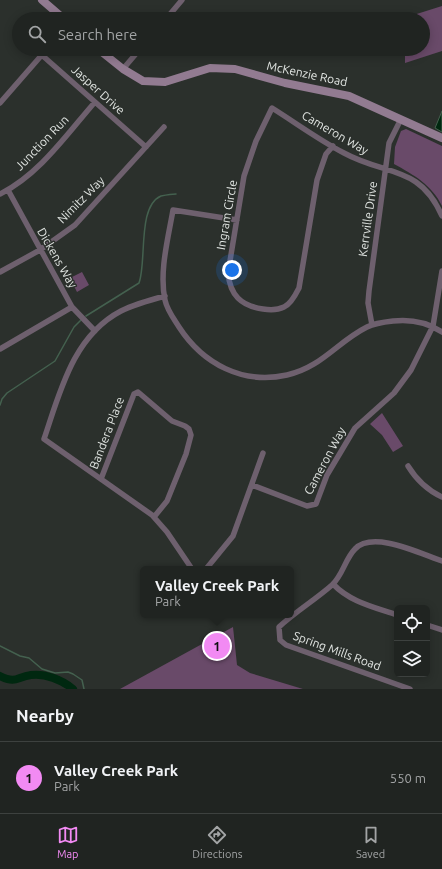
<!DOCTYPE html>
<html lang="en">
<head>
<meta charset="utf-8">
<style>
	:root { --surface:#202421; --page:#2d302e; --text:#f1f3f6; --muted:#a2a4a5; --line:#3d413f; --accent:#f28af3 }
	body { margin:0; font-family:Ubuntu,sans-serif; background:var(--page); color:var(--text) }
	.controls { position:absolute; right:12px; bottom:12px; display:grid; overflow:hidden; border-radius:6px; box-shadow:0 2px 10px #0003 }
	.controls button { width:36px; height:36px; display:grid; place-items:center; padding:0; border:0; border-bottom:1px solid var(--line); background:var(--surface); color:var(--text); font:20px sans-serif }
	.you { position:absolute; left:232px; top:270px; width:14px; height:14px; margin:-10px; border:3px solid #fff; border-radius:50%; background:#1a73e8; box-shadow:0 0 0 6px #1a73e833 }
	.badge { display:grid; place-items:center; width:26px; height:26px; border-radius:50%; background:var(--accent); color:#111; font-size:13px; font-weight:700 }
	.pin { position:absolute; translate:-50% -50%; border:2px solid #fff; box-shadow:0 1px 4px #0006 }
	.popup { position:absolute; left:140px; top:566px; width:154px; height:52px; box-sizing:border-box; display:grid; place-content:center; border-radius:6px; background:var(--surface); filter:drop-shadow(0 1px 3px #0005); font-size:13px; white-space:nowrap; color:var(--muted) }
	.popup b { font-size:15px; color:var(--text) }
	.popup::after { content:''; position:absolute; left:50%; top:100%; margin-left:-8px; border:8px solid transparent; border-top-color:var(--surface) }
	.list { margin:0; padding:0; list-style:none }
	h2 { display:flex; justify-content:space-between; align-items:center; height:52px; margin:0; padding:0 16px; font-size:17px }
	h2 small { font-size:13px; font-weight:400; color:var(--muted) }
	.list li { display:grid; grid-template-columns:26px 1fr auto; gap:12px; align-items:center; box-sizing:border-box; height:72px; padding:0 16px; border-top:1px solid var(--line) }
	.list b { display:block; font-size:15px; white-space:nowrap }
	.list p { margin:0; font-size:13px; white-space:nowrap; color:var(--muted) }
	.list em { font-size:13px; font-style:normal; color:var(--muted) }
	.icon { flex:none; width:22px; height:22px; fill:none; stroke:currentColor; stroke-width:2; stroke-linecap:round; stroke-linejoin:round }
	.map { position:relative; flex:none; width:442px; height:689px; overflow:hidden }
	.search { position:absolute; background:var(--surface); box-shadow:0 2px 10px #0003; left:12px; right:12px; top:12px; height:44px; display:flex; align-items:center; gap:10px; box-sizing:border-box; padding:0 14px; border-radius:22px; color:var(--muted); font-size:15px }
	.sheet { height:124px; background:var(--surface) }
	nav { display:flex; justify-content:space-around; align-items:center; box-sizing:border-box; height:56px; border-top:1px solid var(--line); background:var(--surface); font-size:11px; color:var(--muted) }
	nav a { display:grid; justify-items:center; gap:2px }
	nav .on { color:var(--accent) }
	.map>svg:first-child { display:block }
	.green { fill:#694a69 }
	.water { fill:#002810; stroke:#44614f }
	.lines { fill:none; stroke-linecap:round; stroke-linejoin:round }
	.stream { stroke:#44614f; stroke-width:1.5 }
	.river { stroke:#002810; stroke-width:8 }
	.street { stroke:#6e606e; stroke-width:5.5 }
	.secondary { stroke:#927b91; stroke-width:8 }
	.labels { text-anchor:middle; stroke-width:3; stroke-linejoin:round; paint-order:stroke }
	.street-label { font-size:12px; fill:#e1e5e2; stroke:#2b302c }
</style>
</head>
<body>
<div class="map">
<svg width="442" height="689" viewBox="0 0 442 689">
	<rect width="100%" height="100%" fill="#2b302c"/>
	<path class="green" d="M442,6V51L405,63V49H423V19L404,18Z
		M406,129L442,146V206C432,185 414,175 394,164L395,147L401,131Z
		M82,272L89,285L77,292L70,278Z
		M382,413L403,446L393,452L382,435L370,424Z
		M233,627L237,665L250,673L303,689H120Z"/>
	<path class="water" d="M442,111V132L435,128Z"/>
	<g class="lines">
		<path class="stream" d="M86,316L139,283C147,262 137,206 161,196C166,195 171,194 176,194
			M0,405L2,399L7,393L55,361L74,327L81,320
			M0,646L20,656L29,658L42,669L55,673L68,672L73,674L82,680L84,689"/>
		<path class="river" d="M0,676C17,684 16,677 31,675C45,673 62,680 73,689"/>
		<path class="street" d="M166,19L182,0
			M18,40H19
			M35,49L146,147
			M123,69L140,49
			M0,103L47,49
			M333,146L326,154L317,180L299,288C296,294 291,304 284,307C278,310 269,310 263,309C241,306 230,295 228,273L244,176L256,141L272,108C296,123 319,140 344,153C386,176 420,165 442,216
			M8,190L72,307L95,331
			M0,194C39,175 67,134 95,102
			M237,220L173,210C168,239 159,272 165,300C167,310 174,319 179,327C203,364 243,385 287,375C322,367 337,342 367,327C375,323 384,322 393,321C411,319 427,322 442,332
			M0,272L40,250L75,225L164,127
			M165,296C150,300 135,304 121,311C73,336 60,392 44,439L152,515L167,532L192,569
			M372,325L368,303L369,291L389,143L401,119
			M0,349L72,307
			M408,466C416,479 427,490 442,497
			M101,479L134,394L138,392L172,421L185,426L189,429L191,435L186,454L167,501L154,517
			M252,485L307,506L316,504L327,475L355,428L394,393L411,370L433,326L442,271
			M206,569L233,536L263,453
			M333,584C350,602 374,607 397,615
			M427,625L442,630
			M410,689L286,645L280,640L279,627C295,612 315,600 332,585C343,575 345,559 355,549C373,530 421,554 442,561"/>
		<path class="secondary" d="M42,0L64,19
			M98,49L123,69L143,81L165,82L210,68L235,69L285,83L349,96L442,138"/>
	</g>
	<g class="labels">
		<g class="street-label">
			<text transform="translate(307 74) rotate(12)" y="4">McKenzie Road</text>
			<text transform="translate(98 90) rotate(42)" y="4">Jasper Drive</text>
			<text transform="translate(335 133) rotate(30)" y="4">Cameron Way</text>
			<text transform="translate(42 143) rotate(-46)" y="4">Junction Run</text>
			<text transform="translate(81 200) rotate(-45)" y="4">Nimitz Way</text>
			<text transform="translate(227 215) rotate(-80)" y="4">Ingram Circle</text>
			<text transform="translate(368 219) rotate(-82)" y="4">Kerrville Drive</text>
			<text transform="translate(57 258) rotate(60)" y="4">Dickens Way</text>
			<text transform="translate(107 433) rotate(-69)" y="4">Bandera Place</text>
			<text transform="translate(325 461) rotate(-62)" y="4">Cameron Way</text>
			<text transform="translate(337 651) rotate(20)" y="4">Spring Mills Road</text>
		</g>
	</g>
</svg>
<div class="controls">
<button><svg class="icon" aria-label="locate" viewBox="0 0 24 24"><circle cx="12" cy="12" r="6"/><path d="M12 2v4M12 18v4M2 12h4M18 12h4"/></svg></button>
<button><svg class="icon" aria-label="layers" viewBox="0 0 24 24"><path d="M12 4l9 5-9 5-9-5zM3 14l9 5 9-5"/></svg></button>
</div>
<div class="you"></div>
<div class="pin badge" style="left:217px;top:646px">1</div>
<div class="popup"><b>Valley Creek Park</b>Park</div>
<div class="search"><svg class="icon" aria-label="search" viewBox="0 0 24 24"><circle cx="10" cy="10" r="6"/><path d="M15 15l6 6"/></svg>Search here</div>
</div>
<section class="sheet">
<h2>Nearby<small></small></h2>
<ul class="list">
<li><span class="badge">1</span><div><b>Valley Creek Park</b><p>Park</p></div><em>550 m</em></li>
</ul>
</section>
<nav>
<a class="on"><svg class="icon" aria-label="map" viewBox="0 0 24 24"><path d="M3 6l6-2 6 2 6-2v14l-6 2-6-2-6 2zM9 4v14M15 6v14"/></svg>Map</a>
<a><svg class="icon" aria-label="directions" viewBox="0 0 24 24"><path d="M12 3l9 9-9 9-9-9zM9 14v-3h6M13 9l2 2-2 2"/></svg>Directions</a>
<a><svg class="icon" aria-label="saved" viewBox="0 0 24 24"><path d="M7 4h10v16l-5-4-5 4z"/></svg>Saved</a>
</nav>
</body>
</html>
